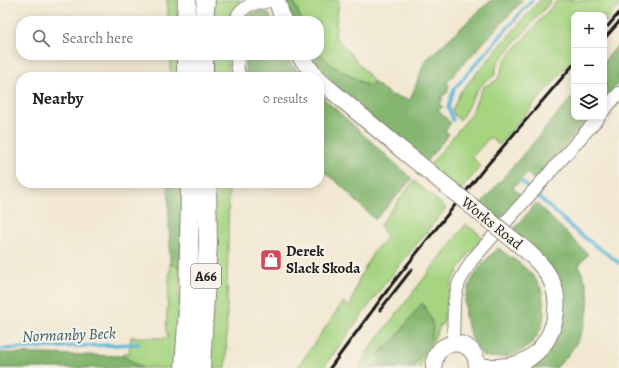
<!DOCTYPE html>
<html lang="en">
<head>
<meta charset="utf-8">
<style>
	:root { --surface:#fff; --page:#f6f6f6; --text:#202124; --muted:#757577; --line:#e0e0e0 }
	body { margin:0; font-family:Alegreya,serif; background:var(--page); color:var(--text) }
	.controls { position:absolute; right:12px; top:12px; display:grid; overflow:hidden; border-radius:8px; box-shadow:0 2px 10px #0003 }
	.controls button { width:36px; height:36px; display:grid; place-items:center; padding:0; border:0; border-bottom:1px solid var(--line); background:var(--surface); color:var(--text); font:20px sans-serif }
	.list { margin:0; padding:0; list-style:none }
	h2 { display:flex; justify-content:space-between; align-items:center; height:52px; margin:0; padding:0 16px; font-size:17px }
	h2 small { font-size:13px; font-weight:400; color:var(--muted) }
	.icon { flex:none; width:22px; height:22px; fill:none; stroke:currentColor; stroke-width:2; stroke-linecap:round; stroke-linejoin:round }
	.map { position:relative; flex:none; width:619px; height:368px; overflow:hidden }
	.search { position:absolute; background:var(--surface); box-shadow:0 2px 10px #0003; left:16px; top:16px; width:308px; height:44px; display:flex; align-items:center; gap:10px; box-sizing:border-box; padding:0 14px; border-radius:16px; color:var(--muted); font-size:15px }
	.panel { position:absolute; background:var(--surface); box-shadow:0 2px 10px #0003; left:16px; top:72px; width:308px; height:116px; border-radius:16px }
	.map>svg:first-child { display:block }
	.green { fill:#a6d481; stroke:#61784e }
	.forest { fill:#84b66f; stroke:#506946 }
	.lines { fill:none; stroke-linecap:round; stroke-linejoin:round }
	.stream { stroke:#5eb6db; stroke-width:3.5 }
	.minor-casing { stroke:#878276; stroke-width:14 }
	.major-casing { stroke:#878276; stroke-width:18 }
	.highway-casing { stroke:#878276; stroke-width:20 }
	.minor { stroke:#fff; stroke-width:12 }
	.major { stroke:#fff; stroke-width:16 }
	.highway { stroke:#fff; stroke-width:18 }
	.rail { stroke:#1c1c1c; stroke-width:3 }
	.major-bridge-casing { stroke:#878276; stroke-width:18; stroke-linecap:butt }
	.major-bridge { stroke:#fff; stroke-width:16 }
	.labels { text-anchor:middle; stroke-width:4; stroke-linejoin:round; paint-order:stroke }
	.shield { fill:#f7f3e8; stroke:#5e5c59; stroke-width:1 }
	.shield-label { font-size:14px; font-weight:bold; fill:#1c1c1c }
	.street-label { font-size:15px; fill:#1c1c1c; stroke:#f7f3e8 }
	.poi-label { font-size:15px; font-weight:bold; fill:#1c1c1c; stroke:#f7f3e8; text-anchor:start }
	.water-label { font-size:16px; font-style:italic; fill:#365a68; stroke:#f7f3e8 }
</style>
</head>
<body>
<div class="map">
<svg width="619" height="368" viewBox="0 0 619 368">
	<rect width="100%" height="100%" fill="#f7f3e8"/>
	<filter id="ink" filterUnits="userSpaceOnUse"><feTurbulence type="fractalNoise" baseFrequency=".025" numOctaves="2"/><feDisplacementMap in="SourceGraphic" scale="8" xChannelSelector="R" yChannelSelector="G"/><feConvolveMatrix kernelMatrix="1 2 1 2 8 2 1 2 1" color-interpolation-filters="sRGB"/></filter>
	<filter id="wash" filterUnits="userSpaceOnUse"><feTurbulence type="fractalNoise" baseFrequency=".012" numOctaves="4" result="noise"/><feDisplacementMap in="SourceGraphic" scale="16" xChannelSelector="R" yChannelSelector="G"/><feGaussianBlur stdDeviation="0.9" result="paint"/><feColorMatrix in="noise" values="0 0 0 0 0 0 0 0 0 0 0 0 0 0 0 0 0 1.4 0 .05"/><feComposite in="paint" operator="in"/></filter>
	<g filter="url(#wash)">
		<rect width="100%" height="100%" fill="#f2e8d1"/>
		<path class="green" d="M167,0H177L178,21H168Z
			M215,0H241L230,13L229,21H214Z
			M293,0H339L335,36L375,83L369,86L333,66L319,52V21H302Z
			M540,0H552L498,62L494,76C475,84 471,104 460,120L455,116L452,110L461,91Z
			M558,0H619V6L604,24V15H574V58L499,145L490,137L472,157L481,166L460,191L429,166L470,116L483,87L496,81L500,75L505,60Z
			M170,55H179V77H174L170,70Z
			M213,55H227L228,66L231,77H211Z
			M414,181L446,208L386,282L323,368H297L343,302L350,307L359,279L374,251L387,237L380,225Z
			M211,183H229L226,368H207Z
			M466,224L484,238L469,253L452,281L443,324H441L420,368H413L428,344L422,304L394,340L377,355L381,358L374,368H359L367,352Z
			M170,264L181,267L175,368H142L123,356V353H129L131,337L168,338L166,330Z"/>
		<path class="forest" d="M288,0H293L302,21H291Z
			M491,0H523L447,82L449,86L447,93L441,97L443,100L439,104L443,107L438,110L451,123L445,131L449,134L426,162L327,83L308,55H319V52L333,66L368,86L375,83L391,95L410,100L425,61Z
			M262,11L268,13L272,21H244L245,17L252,13Z
			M619,44V83L604,100V61Z
			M244,55H287L290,63L303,77H246Z
			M319,94L412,179L375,220L338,183L319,168Z
			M574,95V117H590L535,180L527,173L513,188L521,195L499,222L479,206Z
			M168,183H182L181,267L170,264Z
			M536,203L588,254L579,265C582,274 587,282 588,291C592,320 576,350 556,368H530L537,363L552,348L563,324L564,309L513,231Z
			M498,248C512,259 533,270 540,287C542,290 542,295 543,299C550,337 521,364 483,356C452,313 462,282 498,248Z
			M422,303C443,333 430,341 413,368H374L381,358L377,355L394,340Z
			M0,353L123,356L142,368H0Z"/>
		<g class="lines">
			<path class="stream" d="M453,120L448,107L454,89L532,0
				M521,181L577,232L619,263
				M0,349L139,344"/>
		</g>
	</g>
	<g filter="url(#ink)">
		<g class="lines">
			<g class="minor-casing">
				<path id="minor" d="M237,21L238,14L249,5L275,0
					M236,55L239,77
					M604,110L619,93
					M453,343L454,303L459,282L472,260L599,117"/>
			</g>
			<g class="major-casing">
				<path id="major" d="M277,0L283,21
					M299,55L316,77
					M319,80L402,150
					M478,367C494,367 514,368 528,359C554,342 564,305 550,278C543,265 532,255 521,246
					M434,368C432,336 478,335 477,368"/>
			</g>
			<g class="highway-casing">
				<path id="highway" d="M186,21L187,0
					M204,21L206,0
					M186,55V77
					M204,55V77
					M184,368L188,308L190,183
					M201,368L208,243L207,183"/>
			</g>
			<use href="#minor" class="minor"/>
			<use href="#major" class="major"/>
			<use href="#highway" class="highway"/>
			<path class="rail" d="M608,26L619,13
				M604,39L619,22
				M380,310L412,269
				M330,368L392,284L483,170L574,64"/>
			<g class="major-bridge-casing">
				<path id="major-bridge" d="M402,150L521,246"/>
			</g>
			<use href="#major-bridge" class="major-bridge"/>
		</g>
	</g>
	<defs>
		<g id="shop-square" transform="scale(1.15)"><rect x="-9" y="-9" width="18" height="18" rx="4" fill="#d1495b" stroke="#f7f3e8"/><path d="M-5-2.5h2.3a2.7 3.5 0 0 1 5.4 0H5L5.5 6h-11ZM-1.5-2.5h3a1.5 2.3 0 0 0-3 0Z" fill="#fff"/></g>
	</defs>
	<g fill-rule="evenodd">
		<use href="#shop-square" x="271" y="260"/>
	</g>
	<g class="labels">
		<rect class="shield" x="191" y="264" width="30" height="24" rx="3"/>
		<g class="shield-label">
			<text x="206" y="281">A66</text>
		</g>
		<g class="street-label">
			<text transform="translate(492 223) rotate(39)" y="5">Works Road</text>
		</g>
		<g class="poi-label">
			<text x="286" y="256">Derek<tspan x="286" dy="17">Slack Skoda</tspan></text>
		</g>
		<g class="water-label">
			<text transform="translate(69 334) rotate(-2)" y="6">Normanby Beck</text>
		</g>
	</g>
</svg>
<div class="controls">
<button>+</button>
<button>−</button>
<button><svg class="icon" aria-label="layers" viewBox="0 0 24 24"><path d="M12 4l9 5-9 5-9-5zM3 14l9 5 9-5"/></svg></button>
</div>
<div class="search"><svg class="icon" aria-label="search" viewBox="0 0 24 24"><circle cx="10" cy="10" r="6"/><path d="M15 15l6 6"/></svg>Search here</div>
<section class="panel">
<h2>Nearby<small>0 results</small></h2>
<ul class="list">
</ul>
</section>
</div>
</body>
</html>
